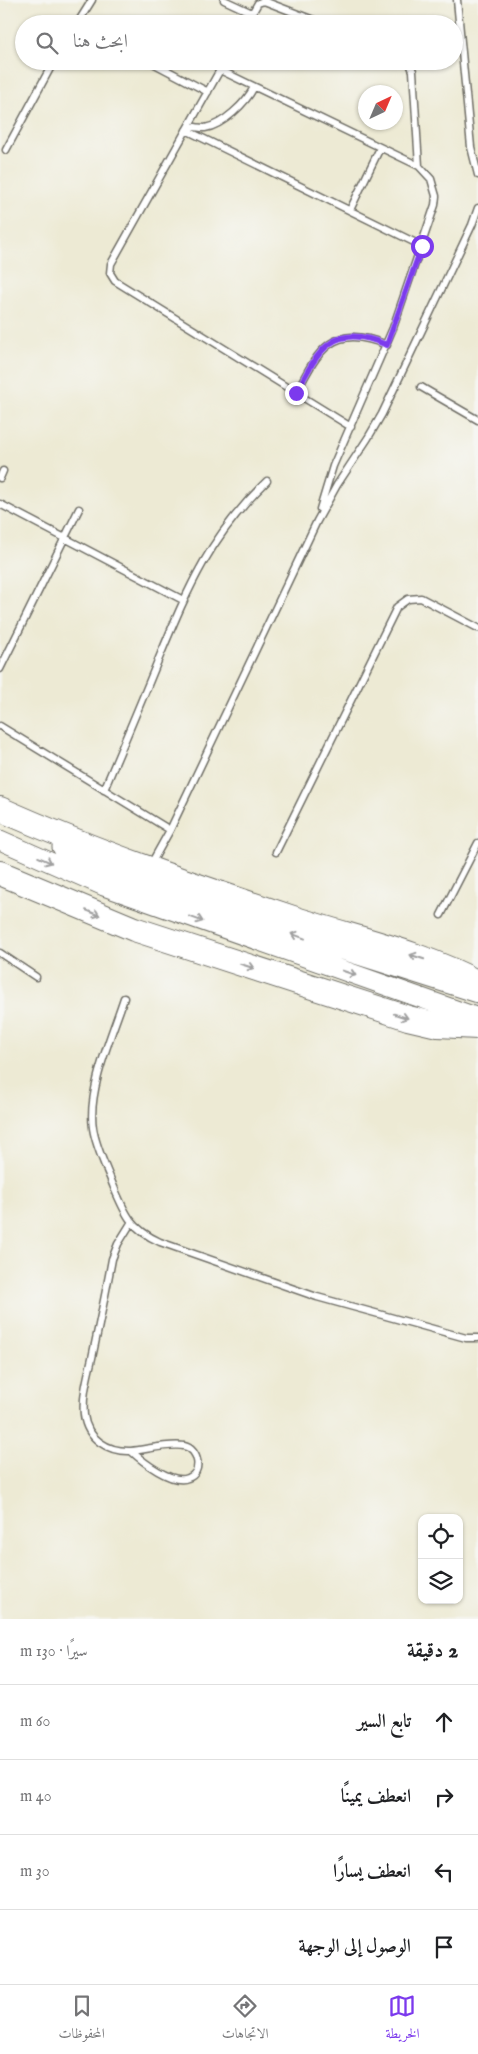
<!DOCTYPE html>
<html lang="ar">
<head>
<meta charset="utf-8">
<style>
	:root { --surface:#fff; --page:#f2f2f2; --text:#202124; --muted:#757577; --line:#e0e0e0; --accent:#7c3aed }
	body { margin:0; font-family:"IM FELL English",Amiri,serif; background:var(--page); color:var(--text); direction:rtl }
	.controls { position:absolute; right:15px; bottom:15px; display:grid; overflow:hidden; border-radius:10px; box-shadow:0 1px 4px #0004 }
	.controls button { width:45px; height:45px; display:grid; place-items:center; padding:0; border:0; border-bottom:1px solid var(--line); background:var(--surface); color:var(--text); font:25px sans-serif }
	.compass { position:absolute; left:358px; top:85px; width:45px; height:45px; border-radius:50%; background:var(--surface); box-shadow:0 1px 4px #0004; rotate:44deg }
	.stop { position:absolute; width:15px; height:15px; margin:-11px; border:4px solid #7c3aed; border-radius:50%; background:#fff }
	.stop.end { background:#7c3aed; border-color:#fff; box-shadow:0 1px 5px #0008 }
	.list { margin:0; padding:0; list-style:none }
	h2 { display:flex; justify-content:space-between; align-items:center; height:65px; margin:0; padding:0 20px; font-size:21px }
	h2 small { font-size:16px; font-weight:400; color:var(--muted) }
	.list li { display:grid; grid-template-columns:32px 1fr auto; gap:15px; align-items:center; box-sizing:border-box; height:75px; padding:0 20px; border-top:1px solid var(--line) }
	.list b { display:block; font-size:19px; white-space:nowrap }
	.list em { font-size:16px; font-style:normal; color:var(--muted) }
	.icon { flex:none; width:28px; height:28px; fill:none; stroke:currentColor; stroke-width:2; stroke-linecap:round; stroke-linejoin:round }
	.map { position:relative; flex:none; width:478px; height:1619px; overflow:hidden; direction:ltr }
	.search { position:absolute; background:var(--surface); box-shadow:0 1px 4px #0004; left:15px; right:15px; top:15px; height:55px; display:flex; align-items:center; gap:12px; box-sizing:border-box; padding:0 18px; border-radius:28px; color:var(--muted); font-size:19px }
	.sheet { height:365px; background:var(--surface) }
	nav { display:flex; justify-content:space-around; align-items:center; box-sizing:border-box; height:70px; border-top:1px solid var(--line); background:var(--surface); font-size:14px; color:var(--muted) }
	nav a { display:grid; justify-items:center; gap:2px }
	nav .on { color:var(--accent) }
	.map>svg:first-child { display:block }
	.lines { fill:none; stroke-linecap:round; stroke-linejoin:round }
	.lane-casing { stroke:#6f6e66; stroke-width:9 }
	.secondary-casing { stroke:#6f6e66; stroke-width:21 }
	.highway-casing { stroke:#6f6e66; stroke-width:26 }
	.lane { stroke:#fff; stroke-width:6 }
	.secondary { stroke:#fff; stroke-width:19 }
	.highway { stroke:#fff; stroke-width:24 }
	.oneway { stroke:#a0a0a0 }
	.route { stroke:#7c3aed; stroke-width:6 }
</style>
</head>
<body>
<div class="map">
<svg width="478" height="1619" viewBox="0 0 478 1619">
	<rect width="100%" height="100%" fill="#f6f6f2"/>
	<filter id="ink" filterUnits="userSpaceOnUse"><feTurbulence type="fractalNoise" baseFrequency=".02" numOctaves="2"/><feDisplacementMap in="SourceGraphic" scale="10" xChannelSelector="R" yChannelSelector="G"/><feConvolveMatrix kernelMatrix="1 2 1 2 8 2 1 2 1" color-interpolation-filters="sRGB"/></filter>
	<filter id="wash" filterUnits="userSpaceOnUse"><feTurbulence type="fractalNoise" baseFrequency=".0096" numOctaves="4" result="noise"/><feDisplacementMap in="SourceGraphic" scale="20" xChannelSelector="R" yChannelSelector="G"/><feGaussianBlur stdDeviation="1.12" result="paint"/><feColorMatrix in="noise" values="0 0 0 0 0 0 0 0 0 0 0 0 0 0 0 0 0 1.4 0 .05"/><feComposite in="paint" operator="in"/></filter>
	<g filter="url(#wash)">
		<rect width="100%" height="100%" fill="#edead4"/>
	</g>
	<g filter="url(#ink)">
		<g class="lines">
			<g class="lane-casing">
				<path id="lane" d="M224,0L252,13
					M457,0L471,147L478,175
					M77,24L92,0
					M246,24L258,3L264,1L324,24
					M225,61L111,264L110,273L115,281L351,427
					M409,61L413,71L419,166
					M153,63L208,92
					M220,70L419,166L431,179L436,196L435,205L393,328L333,466L320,509
					M189,126C194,127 199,128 205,128C223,125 246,103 254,87
					M186,130L422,246
					M6,150L54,61
					M350,210L380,148
					M421,387L478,420
					M296,393C319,349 332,323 387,345
					M0,478L3,471
					M0,504L183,600
					M0,669L79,509
					M0,726L170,830
					M104,790C122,747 140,705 157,663C188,589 208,538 267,481
					M276,852L397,607L408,599L421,598L478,628
					M151,864L170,830L317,521L337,485L368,438L382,414L472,225L478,208
					M441,915L478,843
					M0,953L36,977
					M124,998C112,1035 87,1090 93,1128C96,1148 106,1167 113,1185C125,1214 131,1229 160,1242L317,1297L466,1338H478
					M131,1451C145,1450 170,1443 184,1446C199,1449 203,1473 188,1478C172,1485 142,1461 131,1451C108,1452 87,1439 84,1415C82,1396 88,1376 92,1358C99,1325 106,1292 112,1259L118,1244L131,1223"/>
			</g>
			<g class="secondary-casing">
				<path id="secondary" d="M0,840L104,886L478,1018
					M62,847L109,868L311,940L478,993"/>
			</g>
			<g class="highway-casing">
				<path id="highway" d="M0,809C96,852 196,886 296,919C357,939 421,952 478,983
					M0,873L134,929L408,1018L438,1025L478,1027"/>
			</g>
			<use href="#lane" class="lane"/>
			<use href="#secondary" class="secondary"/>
			<use href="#highway" class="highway"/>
		</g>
		<defs><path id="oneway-shaft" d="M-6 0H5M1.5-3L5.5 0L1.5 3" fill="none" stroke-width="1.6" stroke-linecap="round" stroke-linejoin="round" transform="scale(1.25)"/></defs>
		<g class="oneway">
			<use href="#oneway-shaft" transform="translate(45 860) rotate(24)"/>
			<use href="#oneway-shaft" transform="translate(93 913) rotate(22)"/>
			<use href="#oneway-shaft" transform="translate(196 919) rotate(20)"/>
			<use href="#oneway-shaft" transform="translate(298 936) rotate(-160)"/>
			<use href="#oneway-shaft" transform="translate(417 957) rotate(-162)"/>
			<use href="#oneway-shaft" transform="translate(247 966) rotate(18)"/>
			<use href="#oneway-shaft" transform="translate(349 973) rotate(19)"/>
			<use href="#oneway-shaft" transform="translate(401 1016) rotate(18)"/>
		</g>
	</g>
	<g class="lines" filter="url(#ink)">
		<path class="route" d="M296,393C319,349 332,322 387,345L422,246"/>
	</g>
</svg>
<div class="controls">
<button><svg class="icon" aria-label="locate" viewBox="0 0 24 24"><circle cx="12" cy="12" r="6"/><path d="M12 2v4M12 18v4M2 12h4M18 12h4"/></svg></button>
<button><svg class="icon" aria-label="layers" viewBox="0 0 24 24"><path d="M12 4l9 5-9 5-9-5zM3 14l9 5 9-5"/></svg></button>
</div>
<svg class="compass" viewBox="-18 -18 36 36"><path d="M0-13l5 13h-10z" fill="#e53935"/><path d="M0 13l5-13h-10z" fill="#757577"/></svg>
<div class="stop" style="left:422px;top:246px"></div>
<div class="stop end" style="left:296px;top:393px"></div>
<div class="search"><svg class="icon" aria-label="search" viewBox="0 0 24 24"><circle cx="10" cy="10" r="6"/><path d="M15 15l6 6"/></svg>ابحث هنا</div>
</div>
<section class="sheet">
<h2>2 دقيقة<small>سيرًا · 130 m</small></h2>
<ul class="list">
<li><svg class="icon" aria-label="ahead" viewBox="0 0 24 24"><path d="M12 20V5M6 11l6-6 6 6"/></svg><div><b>تابع السير</b></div><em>60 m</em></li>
<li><svg class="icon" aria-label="right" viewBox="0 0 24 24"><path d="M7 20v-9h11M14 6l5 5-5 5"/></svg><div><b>انعطف يمينًا</b></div><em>40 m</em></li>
<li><svg class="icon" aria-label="left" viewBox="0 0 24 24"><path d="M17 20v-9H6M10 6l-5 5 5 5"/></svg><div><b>انعطف يسارًا</b></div><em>30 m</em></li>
<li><svg class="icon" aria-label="arrive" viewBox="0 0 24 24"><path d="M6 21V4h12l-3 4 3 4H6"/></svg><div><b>الوصول إلى الوجهة</b></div></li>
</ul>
</section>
<nav>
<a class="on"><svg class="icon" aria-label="map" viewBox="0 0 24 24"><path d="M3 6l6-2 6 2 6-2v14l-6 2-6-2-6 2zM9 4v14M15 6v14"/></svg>الخريطة</a>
<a><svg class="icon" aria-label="directions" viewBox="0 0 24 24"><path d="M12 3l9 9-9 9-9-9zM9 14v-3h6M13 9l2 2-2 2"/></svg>الاتجاهات</a>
<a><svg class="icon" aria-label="saved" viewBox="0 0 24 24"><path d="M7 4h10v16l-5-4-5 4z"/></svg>المحفوظات</a>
</nav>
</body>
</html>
